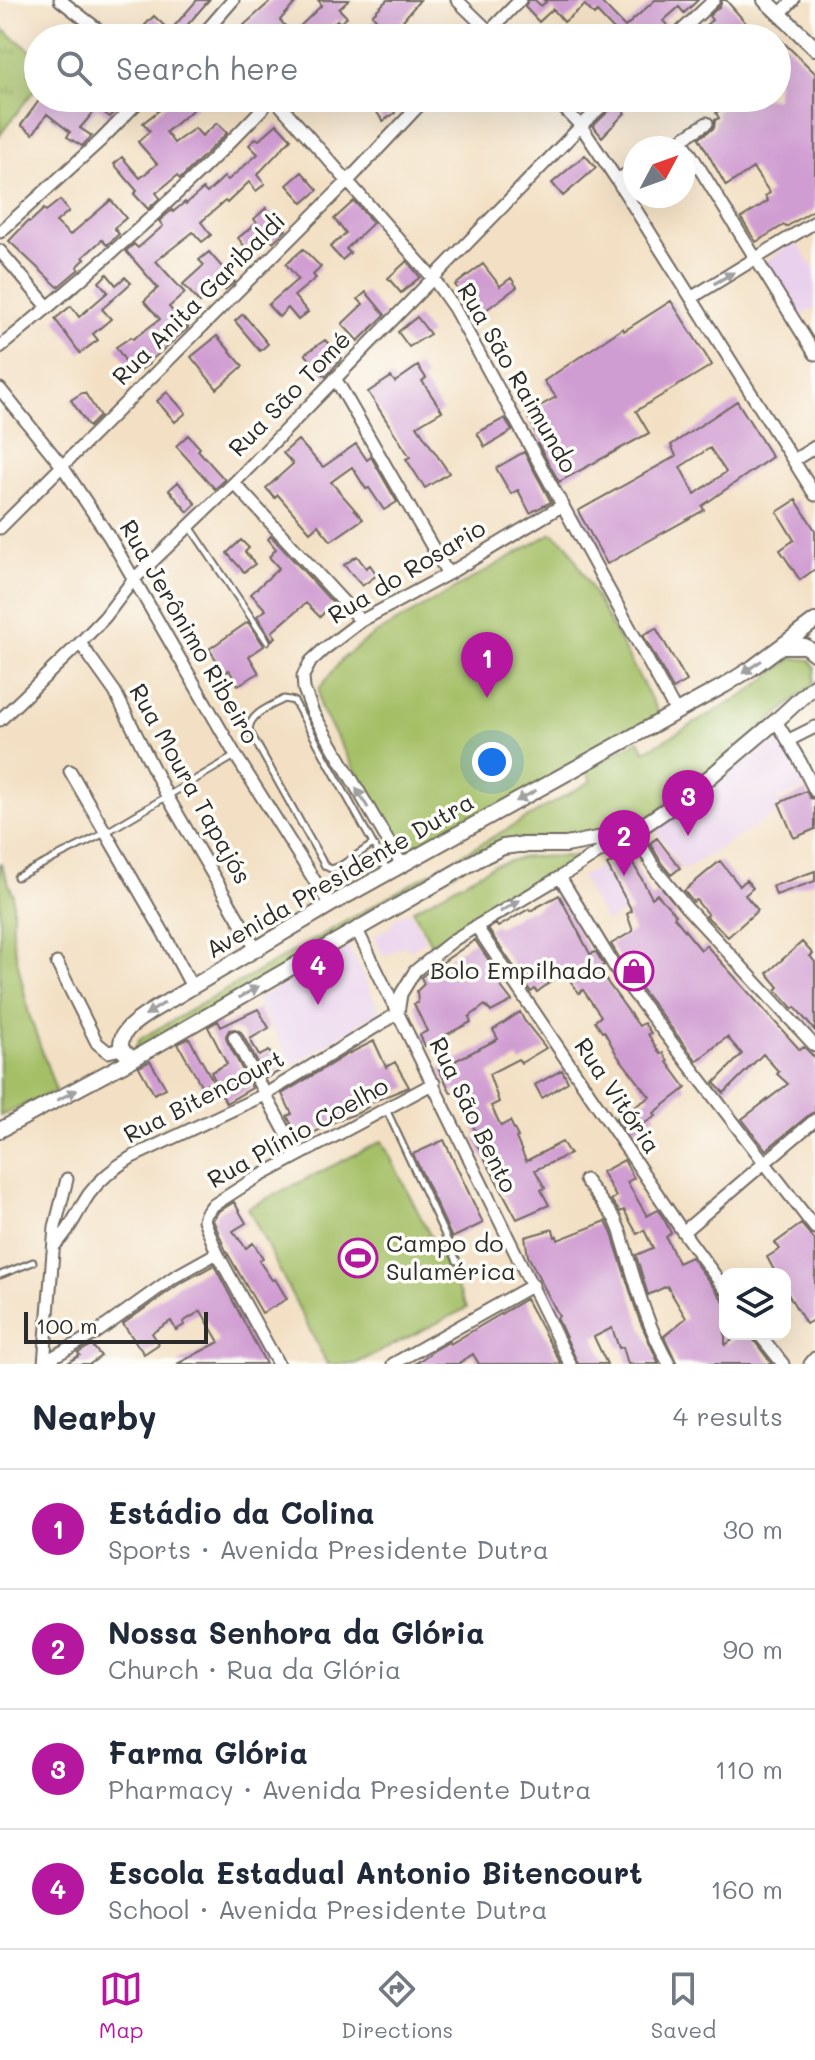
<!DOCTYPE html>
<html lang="en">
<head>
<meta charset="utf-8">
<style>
	:root { --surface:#fff; --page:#f6f6f7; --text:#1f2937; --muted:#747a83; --line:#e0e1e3; --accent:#b5179e }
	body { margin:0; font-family:Mali,sans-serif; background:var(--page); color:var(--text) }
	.controls { position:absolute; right:24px; bottom:24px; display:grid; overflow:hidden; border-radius:16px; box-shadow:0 8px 32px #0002 }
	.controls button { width:72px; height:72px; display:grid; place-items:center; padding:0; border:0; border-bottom:2px solid var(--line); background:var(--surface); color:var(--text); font:40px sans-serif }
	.compass { position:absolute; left:623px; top:136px; width:72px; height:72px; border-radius:50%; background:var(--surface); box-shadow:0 8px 32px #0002; rotate:49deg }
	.scale { position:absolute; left:24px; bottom:20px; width:184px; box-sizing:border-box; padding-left:8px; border:4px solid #2b2b2b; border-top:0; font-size:22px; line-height:28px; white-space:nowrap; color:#2b2b2b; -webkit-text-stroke:6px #fdfcf7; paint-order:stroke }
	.you { position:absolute; left:492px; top:762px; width:28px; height:28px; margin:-20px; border:6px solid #fff; border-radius:50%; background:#1a73e8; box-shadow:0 0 0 12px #1a73e833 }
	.badge { display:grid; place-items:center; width:52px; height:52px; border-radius:50%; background:var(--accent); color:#fff; font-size:26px; font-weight:700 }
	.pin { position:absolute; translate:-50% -66px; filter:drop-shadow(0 2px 4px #0008) }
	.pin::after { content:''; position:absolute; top:42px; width:28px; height:24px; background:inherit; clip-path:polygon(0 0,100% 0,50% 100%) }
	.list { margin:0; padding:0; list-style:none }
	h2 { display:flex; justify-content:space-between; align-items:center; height:104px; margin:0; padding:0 32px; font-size:34px }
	h2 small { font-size:26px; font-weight:400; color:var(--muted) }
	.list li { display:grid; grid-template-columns:52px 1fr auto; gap:24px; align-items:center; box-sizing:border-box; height:120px; padding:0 32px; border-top:2px solid var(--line) }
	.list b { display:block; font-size:30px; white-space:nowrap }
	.list p { margin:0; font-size:26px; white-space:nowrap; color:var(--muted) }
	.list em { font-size:26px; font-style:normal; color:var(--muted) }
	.icon { flex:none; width:44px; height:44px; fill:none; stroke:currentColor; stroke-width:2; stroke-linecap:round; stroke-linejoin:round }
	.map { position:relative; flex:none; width:815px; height:1364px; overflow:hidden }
	.search { position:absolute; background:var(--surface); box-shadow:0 8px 32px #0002; left:24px; right:24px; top:24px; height:88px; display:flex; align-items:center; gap:20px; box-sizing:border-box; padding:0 28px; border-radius:44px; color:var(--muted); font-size:30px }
	.sheet { height:584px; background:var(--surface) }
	nav { display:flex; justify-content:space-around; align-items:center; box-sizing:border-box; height:112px; border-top:2px solid var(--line); background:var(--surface); font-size:22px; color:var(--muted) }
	nav a { display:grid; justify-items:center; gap:4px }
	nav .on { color:var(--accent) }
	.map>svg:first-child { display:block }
	.built { fill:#e9d1ed }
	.grass { fill:url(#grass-tufts); stroke:#687548; stroke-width:2 }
	.park { fill:#a4bf66; stroke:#687548; stroke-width:2 }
	.building { fill:#d09dd2; fill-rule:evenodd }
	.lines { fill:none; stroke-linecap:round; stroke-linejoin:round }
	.service-casing { stroke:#716a61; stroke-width:9 }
	.minor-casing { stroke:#716a61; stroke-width:15 }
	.tertiary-casing { stroke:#716a61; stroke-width:18 }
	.service { stroke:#fff; stroke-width:5 }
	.minor { stroke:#fff; stroke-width:11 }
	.tertiary { stroke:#fff; stroke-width:14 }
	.oneway { fill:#a0a0a0 }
	.labels { text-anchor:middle; stroke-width:7; stroke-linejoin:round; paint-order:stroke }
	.street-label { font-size:24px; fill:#2b2b2b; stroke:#fdfcf7 }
	.poi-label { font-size:24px; fill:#2b2b2b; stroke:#fdfcf7; text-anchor:end }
</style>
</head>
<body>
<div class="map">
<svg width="815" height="1364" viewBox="0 0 815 1364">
	<defs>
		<pattern id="grass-tufts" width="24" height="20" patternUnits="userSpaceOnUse" patternTransform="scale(2)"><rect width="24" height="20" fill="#a4bf66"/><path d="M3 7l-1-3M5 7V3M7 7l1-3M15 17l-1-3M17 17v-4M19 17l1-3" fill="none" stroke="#869b54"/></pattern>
	</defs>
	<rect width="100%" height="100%" fill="#fdfcf7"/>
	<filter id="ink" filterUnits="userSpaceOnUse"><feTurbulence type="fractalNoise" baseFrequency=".0125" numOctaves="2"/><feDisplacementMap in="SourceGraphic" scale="16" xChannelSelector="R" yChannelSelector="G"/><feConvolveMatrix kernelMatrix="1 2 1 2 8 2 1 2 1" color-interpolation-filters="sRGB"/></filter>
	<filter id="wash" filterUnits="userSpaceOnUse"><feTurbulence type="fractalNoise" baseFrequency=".006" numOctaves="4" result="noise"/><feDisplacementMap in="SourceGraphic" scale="32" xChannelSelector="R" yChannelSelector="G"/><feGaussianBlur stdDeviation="1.8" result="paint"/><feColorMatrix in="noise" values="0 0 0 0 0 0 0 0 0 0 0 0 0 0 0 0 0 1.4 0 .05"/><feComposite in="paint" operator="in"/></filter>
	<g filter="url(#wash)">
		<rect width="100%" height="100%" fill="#f3e0c4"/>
		<path class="built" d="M796,241L815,271V308L795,319L764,263Z
			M777,732L811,786L777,799L779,812L684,870L654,828Z
			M603,865L628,910L606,922L581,877Z
			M410,911L426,941L409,950L405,945L384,956L373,936L393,926L392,920Z
			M348,946L380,1011L293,1065L256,1000Z"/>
		<path class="grass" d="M0,27L38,56V85L0,135Z"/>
		<path class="park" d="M552,533L567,544L662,719L405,861L320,707L319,689L343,658L372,636Z
			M793,658L810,660L815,667L814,683L741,747L629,832L511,840L147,1049L134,1050L140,1039L591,781L586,770L639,740L645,751L746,694Z
			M582,856L431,944L413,910L494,865L525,857Z
			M0,862L13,894V941L29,1014L56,1091L0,1116Z
			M382,1141L467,1308L355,1364H327L248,1208Z"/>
		<g id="blocks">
			<path class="building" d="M197,0H209L177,37L179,38H157L145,25L154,16L170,31Z
				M272,0H298L280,20L287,28L276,38H256L244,25Z
				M318,0H349L339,9L347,17L340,23L337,20L318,38H300L294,32L322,5Z
				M387,0H420L399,25L402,28L391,38H359L376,19L372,15Z
				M528,0H535L541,6L546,2L544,0H599L625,27L655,0H698L684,13L679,7L663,21L670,28L659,38H606L615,31L597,12L594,15L585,5L564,22L553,9L539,22L525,7Z
				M722,0H726L759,38H690L712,20L709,16L720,6Z
				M777,36L815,73V209L786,227L784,225L756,242L741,218L768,201L765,196L770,193L753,168L726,186L699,138L714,128L715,120L719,118L716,113L726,103L722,98H777Z
				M41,98H107L118,106L110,117L97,108L80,128L92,136L82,146L67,137L70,132L47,114L33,134L21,125Z
				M175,98H207L166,132L174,143L195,128L202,136L217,123L227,133L180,179L177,176L156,193L160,198L148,209L134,194L137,191L114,164L122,157L140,178L157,164L138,142L150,131L143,123Z
				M367,98H384L395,113L383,121Z
				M617,103L625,113L602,137L593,126Z
				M277,124L291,139L257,175L265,184L256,191L249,182L227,203L225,201L201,222L211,235L202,242L193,232L156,261L185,293L169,307L188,328L148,363L149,364L134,374L116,347L131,337L133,339L160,319L144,301L158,288L126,251L134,244L138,248L163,226L159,221L172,210L173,212L185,202L186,204L203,189L207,193L224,177L228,180L258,154L249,145L256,138L259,140Z
				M585,155L596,168L563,196L552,183Z
				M302,172L318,190L303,203L287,185Z
				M60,200L69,211L56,222L70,235L111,200L126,218L114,228L119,234L107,245L102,240L83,257L85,259L77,267L79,269L58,287L9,241L28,221L30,222L44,209L46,211Z
				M354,201L373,223L346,249L350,253L342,260L330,247L346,233L334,219Z
				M266,208L286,230L273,242L269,238L250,253L238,238L257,223L254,219Z
				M303,249L321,267L313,275L316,278L294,296L308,312L298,320L288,308L279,317L268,305L298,279L286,264Z
				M209,252L235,282L225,290L221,285L200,303L183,284L204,265L199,260Z
				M407,261L420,277L401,293L388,278Z
				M483,264L500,286L511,278L517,287L471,321L466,311L472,307L455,285Z
				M107,274L116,285L125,277L131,283L102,309L111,319L93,334L98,340L80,353L55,319L71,306L79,317L108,292L99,282Z
				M366,292L385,315L358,341L342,324L363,304L358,299Z
				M671,301L712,365L636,411L649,433L559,482L538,444L541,442L526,414L556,397L544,381L623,328L624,331Z
				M243,314L268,344L260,351L235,321Z
				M417,317L430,334L409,347L398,332Z
				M217,336L243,366L217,389L191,357Z
				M325,340L342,358L326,377L305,354Z
				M418,366L426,378L422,381L442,411L417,426L449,473L425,488L406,459L410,457L368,392L391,377L395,382Z
				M167,392L186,413L175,422L157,401Z
				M82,393H85L100,416L89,427L71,400Z
				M737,401L772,457L702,506L704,510L607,564L578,511L676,456L671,445ZM710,448L726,472L695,494L680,467Z
				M505,418L512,431L485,447L477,433Z
				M188,435L200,448L198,450L225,480L215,489L176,446Z
				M298,440L323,467L356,444L367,460L371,457L397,502L384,510L369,488L366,489L352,467L331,482L363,519L331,541L318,525L310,532L278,495L275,498L266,488L293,464L283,453Z
				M524,452L551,502L530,513L518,490L511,494L496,468Z
				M178,482L196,504L188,512L169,490Z
				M796,500L815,530V569L800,580L780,550L794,540L777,512Z
				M271,536L333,603L320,617L306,603L272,632L276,637L272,640L257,616L266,610L251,594L279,568L269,557L276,549L268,539Z
				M241,540L249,548L245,552L255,564L244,572L227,553Z
				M357,556L366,568L370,565L377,575L362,586L344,565Z
				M248,622L264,646L249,656L259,673L238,685L229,670L225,673L209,649Z
				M656,628L687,681L673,689L643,635Z
				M806,791L810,798L815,799V829L794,838L779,803Z
				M657,838L680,868L671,875L662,864L650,843Z
				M628,854L652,898L657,894L676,915L674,917L701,950L706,945L800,1050L804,1047L815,1058V1112L810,1114L766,1150L742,1119L788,1084L777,1074L779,1072L763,1054L724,1093L714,1083L742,1054L727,1037L697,1061L626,969L611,944L633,931L627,914L632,911L607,865Z
				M720,861L740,886L746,880L753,888L745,895L758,910L728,937L706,916L708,915L696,900L693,902L684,891Z
				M815,871V881L776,895L773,886Z
				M559,895L590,954L596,952L604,965L598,969L639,1026L644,1023L651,1033L648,1034L660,1054L663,1053L668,1061L667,1062L686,1088L654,1113L656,1116L627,1134L616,1118L650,1097L617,1055L604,1031L602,1032L595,1021L601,1016L583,990L579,993L564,972L537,992L535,989L531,992L488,929L496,924L498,927L529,909L530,911Z
				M475,940L503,981L499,984L512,1001L491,1012L485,1005L469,1017L471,1022L425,1046L420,1035L427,1031L414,1004L418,1003L417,991L424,984L421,977Z
				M802,942L813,954L810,956L815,962V1031L795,1007L793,1009L776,990L779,987L767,973Z
				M258,1009L269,1028L250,1039L259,1056L269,1051L280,1071L266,1078L241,1032L235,1029L229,1030L226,1036L227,1041L252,1088L226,1103L211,1072L227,1064L208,1027L218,1021L221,1027Z
				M520,1012L524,1020L546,1048L521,1063L518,1059L489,1074L499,1102L491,1106L501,1126L510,1121L518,1137L516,1138L526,1161L562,1142L570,1154L535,1170L545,1188L541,1190L549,1205L517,1219L474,1139L479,1137L469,1119L472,1117L458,1090L451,1093L439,1069L498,1039L493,1030Z
				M189,1038L213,1081L202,1087L178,1044Z
				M374,1041L386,1067L395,1062L409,1087L367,1104L368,1107L358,1113L336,1121L300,1140L287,1116L292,1114L282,1094L346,1055Z
				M150,1061L166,1088L154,1094L139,1067Z
				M562,1070L568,1082L542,1098L535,1085Z
				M444,1140L483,1223L452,1238L413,1154Z
				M624,1160L634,1178L627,1182L647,1216L658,1210L665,1221L671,1233L666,1237L678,1263L691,1257L725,1303V1345L741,1334H749L772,1364H677L664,1336L686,1318L667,1286L648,1295L636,1255L653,1248L644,1230L637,1234L624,1210L620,1212L611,1200L616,1197L602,1172Z
				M234,1202L246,1223L233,1231L246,1248L253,1243L263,1258L259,1261L272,1280L275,1279L287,1299L262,1313L225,1249L213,1220L218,1212Z
				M606,1221L612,1234L639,1319L659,1364H628L623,1347L619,1348L612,1328L594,1337L607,1364H578L557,1318L559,1316L528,1256L525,1237L553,1229L555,1237L557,1236L558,1240Z
				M801,1224L815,1240V1319L806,1324L785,1289V1274H776L767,1257L780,1249L775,1243Z
				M214,1265L266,1364H177L219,1342L201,1311L183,1322L184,1325L176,1330L171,1321L152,1333L159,1344L144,1354L123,1324L179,1284Z
				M526,1299L561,1364H479L473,1354L458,1364H415L433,1351L449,1342L450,1344Z
				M92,1345L101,1356L90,1364H66L80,1355L78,1353Z"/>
		</g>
	</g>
	<g filter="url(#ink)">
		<use href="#blocks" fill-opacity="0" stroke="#716a61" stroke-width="2"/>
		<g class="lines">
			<g class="service-casing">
				<path id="service" d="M191,528L267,641
					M373,844L340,866L331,869L325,866L249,730C250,713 270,707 284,699L294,701L387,869
					M17,877L105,833L235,756
					M386,1109L457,1261
					M0,1275L33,1262"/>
			</g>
			<g class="minor-casing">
				<path id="minor" d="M60,0L109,38
					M457,0L496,38
					M780,14L793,0
					M200,38L233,0
					M329,38L332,35
					M483,38L520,0
					M674,38L714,0
					M274,98L433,278L454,308L676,712
					M554,98L581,126L617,180L815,495
					M682,140L815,354
					M668,148L707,123
					M617,180L635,169
					M0,232L100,141L142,98
					M0,251L48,307
					M691,298L815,222
					M0,347C95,269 189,188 272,98
					M335,378L448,574
					M0,389L62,466L110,538L236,756L330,905
					M794,460L815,447
					M234,483L361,621
					M0,528L347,182L426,98
					M80,643L115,692L167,796L256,949
					M0,720L80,643L105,617L133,580L234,483L581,126L610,98
					M776,721L800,761L815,791
					M789,740L815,727
					M70,771L163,932L192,987
					M634,832L655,869L686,907L815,1046
					M402,865L313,713L304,689L303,676L311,661L323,650L361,621L448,574L563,505
					M560,877L619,974L815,1228
					M476,926L683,1232L725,1289
					M357,930L570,1364
					M57,963L97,1043L108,1052L121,1049
					M234,1037L298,1155
					M585,1180L615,1219L620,1231C634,1276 645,1323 669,1364
					M683,1232L815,1120
					M54,1246C70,1231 77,1212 89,1194C101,1178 115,1167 132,1157L266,1094L398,1013L401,994L415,971L455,939L560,877L626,835
					M759,1334L783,1364
					M44,1362L96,1333L174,1277L217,1253
					M44,1364L55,1227L67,1179
					M278,1364L217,1253L204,1220L206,1214L212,1206L251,1181L434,1083
					M393,1364L533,1285
					M810,1364L815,1358"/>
			</g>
			<g class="tertiary-casing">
				<path id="tertiary" d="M765,0L815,48
					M783,646H805L815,654
					M133,1059L121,1049C119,1030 136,1022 150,1012L330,905L725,685L752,668L815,621
					M0,1130L133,1059L482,857L503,847L518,845H566L634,832L691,793L776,721L815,685"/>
			</g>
			<use href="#service" class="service"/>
			<use href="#minor" class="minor"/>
			<use href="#tertiary" class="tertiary"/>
		</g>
		<defs><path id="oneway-solid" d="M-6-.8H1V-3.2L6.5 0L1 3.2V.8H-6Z" transform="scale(2)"/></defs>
		<g class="oneway">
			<use href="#oneway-solid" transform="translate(724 278) rotate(-30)"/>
			<use href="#oneway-solid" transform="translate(752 667) rotate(146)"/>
			<use href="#oneway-solid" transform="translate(526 796) rotate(151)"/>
			<use href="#oneway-solid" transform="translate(362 798) rotate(-121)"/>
			<use href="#oneway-solid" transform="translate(510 906) rotate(-30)"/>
			<use href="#oneway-solid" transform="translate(249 992) rotate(-30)"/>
			<use href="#oneway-solid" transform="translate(155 1009) rotate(148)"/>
			<use href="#oneway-solid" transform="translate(67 1095) rotate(-28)"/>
		</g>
	</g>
	<defs>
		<g id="shop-ring" transform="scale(2)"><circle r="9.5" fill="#fdfcf7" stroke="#b5179e" stroke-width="1.5"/><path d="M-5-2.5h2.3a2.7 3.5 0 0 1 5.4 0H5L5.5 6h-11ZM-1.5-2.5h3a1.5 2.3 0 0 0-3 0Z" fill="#b5179e"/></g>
		<g id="stadium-ring" transform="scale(2)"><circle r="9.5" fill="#fdfcf7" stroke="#b5179e" stroke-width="1.5"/><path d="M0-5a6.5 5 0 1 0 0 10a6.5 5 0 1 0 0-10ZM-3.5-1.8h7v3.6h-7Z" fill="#b5179e"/></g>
	</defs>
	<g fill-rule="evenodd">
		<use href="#shop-ring" x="634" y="971"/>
		<use href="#stadium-ring" x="358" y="1258"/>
	</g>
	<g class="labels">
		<g class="street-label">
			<text transform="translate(199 299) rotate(-45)" y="8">Rua Anita Garibaldi</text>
			<text transform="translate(517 378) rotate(60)" y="8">Rua São Raimundo</text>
			<text transform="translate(290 394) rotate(-46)" y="8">Rua São Tomé</text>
			<text transform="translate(407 572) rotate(-31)" y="8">Rua do Rosario</text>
			<text transform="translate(189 632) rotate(60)" y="8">Rua Jerônimo Ribeiro</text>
			<text transform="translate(190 784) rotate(61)" y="8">Rua Moura Tapajós</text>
			<text transform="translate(340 876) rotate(-30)" y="8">Avenida Presidente Dutra</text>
			<text transform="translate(617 1096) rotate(56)" y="8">Rua Vitória</text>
			<text transform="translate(204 1097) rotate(-27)" y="8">Rua Bitencourt</text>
			<text transform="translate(473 1115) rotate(64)" y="8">Rua São Bento</text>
			<text transform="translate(298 1133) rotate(-29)" y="8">Rua Plínio Coelho</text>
		</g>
		<g class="poi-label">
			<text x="606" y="979">Bolo Empilhado</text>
			<text x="386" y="1252" text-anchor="start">Campo do<tspan x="386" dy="28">Sulamérica</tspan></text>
		</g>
	</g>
</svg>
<div class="controls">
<button><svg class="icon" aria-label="layers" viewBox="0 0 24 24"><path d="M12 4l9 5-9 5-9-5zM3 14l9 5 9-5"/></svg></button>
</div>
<svg class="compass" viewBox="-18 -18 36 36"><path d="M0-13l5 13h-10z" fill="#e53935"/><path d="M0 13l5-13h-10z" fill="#747a83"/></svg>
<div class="scale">100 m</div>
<div class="you"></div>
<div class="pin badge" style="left:487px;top:698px">1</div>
<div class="pin badge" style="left:624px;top:876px">2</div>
<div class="pin badge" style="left:688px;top:836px">3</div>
<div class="pin badge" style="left:318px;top:1005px">4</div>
<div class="search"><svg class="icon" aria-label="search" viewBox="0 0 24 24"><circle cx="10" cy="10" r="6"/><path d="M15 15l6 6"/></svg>Search here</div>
</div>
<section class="sheet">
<h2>Nearby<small>4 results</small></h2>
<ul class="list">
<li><span class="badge">1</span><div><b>Estádio da Colina</b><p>Sports · Avenida Presidente Dutra</p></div><em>30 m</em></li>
<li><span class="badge">2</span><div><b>Nossa Senhora da Glória</b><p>Church · Rua da Glória</p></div><em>90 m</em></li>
<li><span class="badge">3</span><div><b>Farma Glória</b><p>Pharmacy · Avenida Presidente Dutra</p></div><em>110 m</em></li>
<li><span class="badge">4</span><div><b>Escola Estadual Antonio Bitencourt</b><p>School · Avenida Presidente Dutra</p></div><em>160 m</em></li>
</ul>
</section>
<nav>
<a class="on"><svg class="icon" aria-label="map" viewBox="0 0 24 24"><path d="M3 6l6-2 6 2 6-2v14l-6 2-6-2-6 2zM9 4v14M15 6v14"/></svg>Map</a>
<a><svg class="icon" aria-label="directions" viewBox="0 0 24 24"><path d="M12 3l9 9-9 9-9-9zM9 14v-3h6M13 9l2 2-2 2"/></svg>Directions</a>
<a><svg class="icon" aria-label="saved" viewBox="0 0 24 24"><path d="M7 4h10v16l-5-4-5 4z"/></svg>Saved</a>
</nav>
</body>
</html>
